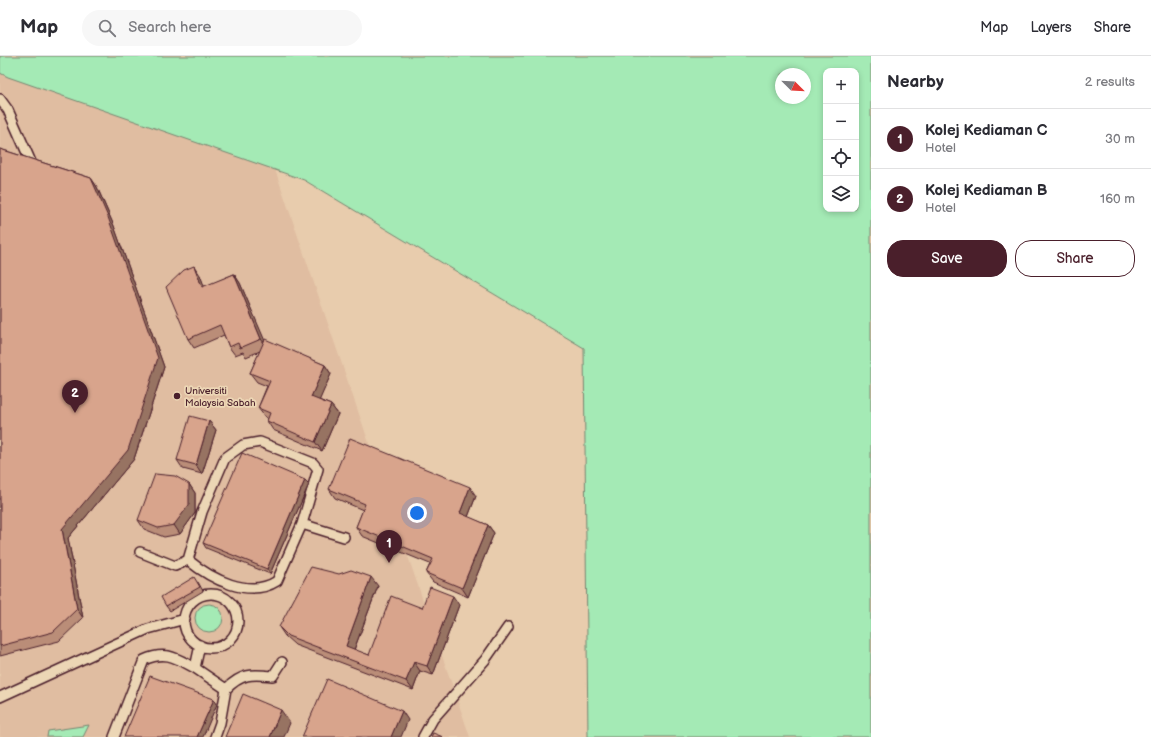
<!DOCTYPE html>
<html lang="en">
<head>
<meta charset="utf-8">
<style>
	:root { --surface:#fff; --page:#f7f7f7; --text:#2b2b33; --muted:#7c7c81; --line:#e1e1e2; --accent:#4a1f2b }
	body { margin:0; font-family:"Balsamiq Sans",sans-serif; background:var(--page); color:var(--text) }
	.controls { position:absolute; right:12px; top:12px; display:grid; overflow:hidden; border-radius:8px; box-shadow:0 2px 6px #0003 }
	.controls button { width:36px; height:36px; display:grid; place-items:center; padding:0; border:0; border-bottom:1px solid var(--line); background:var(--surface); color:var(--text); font:20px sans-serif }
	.compass { position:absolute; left:775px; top:12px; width:36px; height:36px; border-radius:50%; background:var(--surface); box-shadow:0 2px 6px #0003; rotate:114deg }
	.you { position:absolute; left:417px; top:457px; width:14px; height:14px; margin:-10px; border:3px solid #fff; border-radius:50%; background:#1a73e8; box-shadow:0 0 0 6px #1a73e833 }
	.badge { display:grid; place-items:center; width:26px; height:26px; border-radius:50%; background:var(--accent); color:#fff; font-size:13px; font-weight:700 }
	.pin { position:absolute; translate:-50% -33px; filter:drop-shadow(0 1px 2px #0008) }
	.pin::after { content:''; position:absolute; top:21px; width:14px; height:12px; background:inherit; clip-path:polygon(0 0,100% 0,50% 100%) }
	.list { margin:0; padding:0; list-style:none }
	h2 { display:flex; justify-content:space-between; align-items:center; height:52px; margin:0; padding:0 16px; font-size:17px }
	h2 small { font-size:13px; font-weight:400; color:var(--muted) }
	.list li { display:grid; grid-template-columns:26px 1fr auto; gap:12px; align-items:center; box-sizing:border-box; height:60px; padding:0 16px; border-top:1px solid var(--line) }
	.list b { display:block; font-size:15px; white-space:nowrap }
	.list p { margin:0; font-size:13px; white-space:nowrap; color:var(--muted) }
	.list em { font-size:13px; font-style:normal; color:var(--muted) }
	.actions { display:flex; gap:8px; padding:12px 16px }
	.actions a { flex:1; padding:9px 0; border:1px solid var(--accent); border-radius:16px; text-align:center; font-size:14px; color:var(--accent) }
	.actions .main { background:var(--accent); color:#fff }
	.icon { flex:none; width:22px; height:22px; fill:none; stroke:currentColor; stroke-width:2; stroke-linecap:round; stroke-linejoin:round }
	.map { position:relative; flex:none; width:871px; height:681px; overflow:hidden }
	header { display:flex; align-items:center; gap:24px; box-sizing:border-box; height:56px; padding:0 20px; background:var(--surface); border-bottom:1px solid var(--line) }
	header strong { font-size:19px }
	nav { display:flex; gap:22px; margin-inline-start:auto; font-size:14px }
	.search { width:280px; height:36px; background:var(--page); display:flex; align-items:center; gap:10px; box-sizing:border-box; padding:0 14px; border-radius:22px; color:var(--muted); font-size:15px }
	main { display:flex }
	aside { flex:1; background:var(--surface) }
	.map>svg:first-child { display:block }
	.built { fill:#e0bda1 }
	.green { fill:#a4eab5; stroke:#778470; fill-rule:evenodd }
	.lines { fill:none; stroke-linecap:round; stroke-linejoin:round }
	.lane-casing { stroke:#4a1f2b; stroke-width:12 }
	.lane { stroke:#ecd6b5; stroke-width:9 }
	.wall { fill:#ba8d78; stroke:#4a1f2b }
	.shaded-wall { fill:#977362; stroke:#4a1f2b }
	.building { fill:#d8a48c; stroke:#4a1f2b }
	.poi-dot { fill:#4a1f2b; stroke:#ecd6b5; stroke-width:1.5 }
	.labels { text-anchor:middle; stroke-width:3.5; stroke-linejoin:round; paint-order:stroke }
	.poi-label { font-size:10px; fill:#4a1f2b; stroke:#ecd6b5; text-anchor:start }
</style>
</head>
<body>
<header>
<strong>Map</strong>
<div class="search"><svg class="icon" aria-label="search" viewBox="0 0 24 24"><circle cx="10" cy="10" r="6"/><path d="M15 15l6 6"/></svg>Search here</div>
<nav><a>Map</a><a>Layers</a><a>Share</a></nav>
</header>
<main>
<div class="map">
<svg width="871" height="681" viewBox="0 0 871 681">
	<rect width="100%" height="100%" fill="#e8ccad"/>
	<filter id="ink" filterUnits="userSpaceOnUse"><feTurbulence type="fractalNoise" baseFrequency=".025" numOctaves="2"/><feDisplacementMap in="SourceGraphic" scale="8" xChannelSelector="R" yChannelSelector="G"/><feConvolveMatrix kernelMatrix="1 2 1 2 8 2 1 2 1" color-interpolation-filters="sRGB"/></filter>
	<g filter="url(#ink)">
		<path class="built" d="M0,0H236L470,681H0Z"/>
		<path class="green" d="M0,0H871V681H588L584,292L304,124L8,21L0,17ZM826,15H856V153H826ZM781,18H805V42H781Z
			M195 562a14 14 0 1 1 28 0a14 14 0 1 1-28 0Z
			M89,669L83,681H47L48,675Z"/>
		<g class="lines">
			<g class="lane-casing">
				<path id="lane" d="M0,43L8,54L31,106V113
					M260,386L313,407L318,413L302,468L277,525C249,543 211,523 188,504L202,456L225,402L243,389Z
					M302,468L344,481
					M140,496L175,510L188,504
					M184 565a27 27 0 1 1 54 0a27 27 0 1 1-54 0Z
					M200,589L195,612L226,633L220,667L215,681
					M226,633C242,617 251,618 273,620L282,606
					M0,641L148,573L185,563
					M114,681L144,604C166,594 176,602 195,612
					M423,681L433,663L485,604L508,571"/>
			</g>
			<use href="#lane" class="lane"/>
		</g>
		<path class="wall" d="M0,93L91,122L97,131L114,170L164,311L134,403L68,482L83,562L59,585L0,600Z
			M234,218L240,227L264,284L325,309L331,318L319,344L331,349L338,358L322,395L273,374L267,365L268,363L265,361L258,352L267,330L257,326L250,317L260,295L246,301L243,296L235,299L229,291L224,279L194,292L188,283L200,219L204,231Z
			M209,365L216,374L202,418L183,413L177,404Z
			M305,424L309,428L270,518L206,492L203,487Z
			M189,428L195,437V457L180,478L164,481L144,473L138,464Z
			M329,433L476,440L468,461L488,469L494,477L468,541L433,526L426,517L430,508L362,480L356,471L363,454L335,442Z
			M198,526L203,535L170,555L166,550Z
			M378,530L354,594L369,599L422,552L459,549L433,619L420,615L413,634L295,589L285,580L279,571Z"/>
		<path class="shaded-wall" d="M91,122L97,131L114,170L164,311L134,403L68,482L83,562L77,553L62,473Z
			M194,210L200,219L208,240L202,231Z
			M234,218L240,227L268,292L261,283Z
			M325,309L331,318L317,350L311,341Z
			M331,349L338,358L322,395L315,386Z
			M209,365L216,374L202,418L196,409Z
			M305,424L309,428L270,518L267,513Z
			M189,428L195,437V457L180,478L174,469Z
			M470,431L476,440L466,466L460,457Z
			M488,469L494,477L468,541L462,532Z
			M371,521L378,530L352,599L346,590Z
			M453,540L459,549L433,619L427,610Z
			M414,606L420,615L413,634L406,625Z
			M214,643L217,648L203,681H197Z
			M281,654L290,667L284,681H270Z
			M402,655L408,664L401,681H391Z"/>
		<path class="building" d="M0,93L91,122L108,161L158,302L128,394L62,473L77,553L53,576L0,590Z
			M194,210L202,231L234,218L261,283L240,292L238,287L229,291L220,269L188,283L166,231L184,214Z
			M265,283L325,309L311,341L331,349L315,386L267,365L270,357L258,352L270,325L250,317Z
			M190,360L209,365L196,409L177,404Z
			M350,382L470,431L460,457L488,469L462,532L426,517L433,503L356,471L365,448L329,433Z
			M242,397L305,424L267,513L203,487Z
			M155,418L175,420L189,428V449L174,469L158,472L138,464Z
			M311,511L339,518L351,514L371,521L346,590L369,599L391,540L422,552L430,531L453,540L427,610L414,606L406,625L288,580L279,571Z
			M194,521L200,531L166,550L161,541Z
			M150,620L214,643L197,681H124Z
			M327,623L402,655L391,681H302Z
			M243,638L281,654L270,681H225Z
			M433,677L443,681H431Z"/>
	</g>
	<circle class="poi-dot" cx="177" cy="340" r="4"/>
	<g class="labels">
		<g class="poi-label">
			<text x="185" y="338">Universiti<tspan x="185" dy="12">Malaysia Sabah</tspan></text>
		</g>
	</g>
</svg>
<div class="controls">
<button>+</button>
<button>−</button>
<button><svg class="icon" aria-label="locate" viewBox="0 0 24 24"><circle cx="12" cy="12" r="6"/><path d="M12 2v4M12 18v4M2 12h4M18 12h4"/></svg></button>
<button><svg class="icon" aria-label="layers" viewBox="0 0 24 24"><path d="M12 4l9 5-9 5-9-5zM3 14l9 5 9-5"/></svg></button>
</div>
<svg class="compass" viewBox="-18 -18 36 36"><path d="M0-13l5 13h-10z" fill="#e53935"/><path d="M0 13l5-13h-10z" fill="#7c7c81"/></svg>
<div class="you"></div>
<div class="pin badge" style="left:389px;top:507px">1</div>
<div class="pin badge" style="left:75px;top:357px">2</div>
</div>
<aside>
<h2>Nearby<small>2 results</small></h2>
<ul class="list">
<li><span class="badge">1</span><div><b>Kolej Kediaman C</b><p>Hotel</p></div><em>30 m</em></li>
<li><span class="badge">2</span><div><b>Kolej Kediaman B</b><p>Hotel</p></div><em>160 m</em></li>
</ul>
<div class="actions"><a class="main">Save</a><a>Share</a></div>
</aside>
</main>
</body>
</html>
